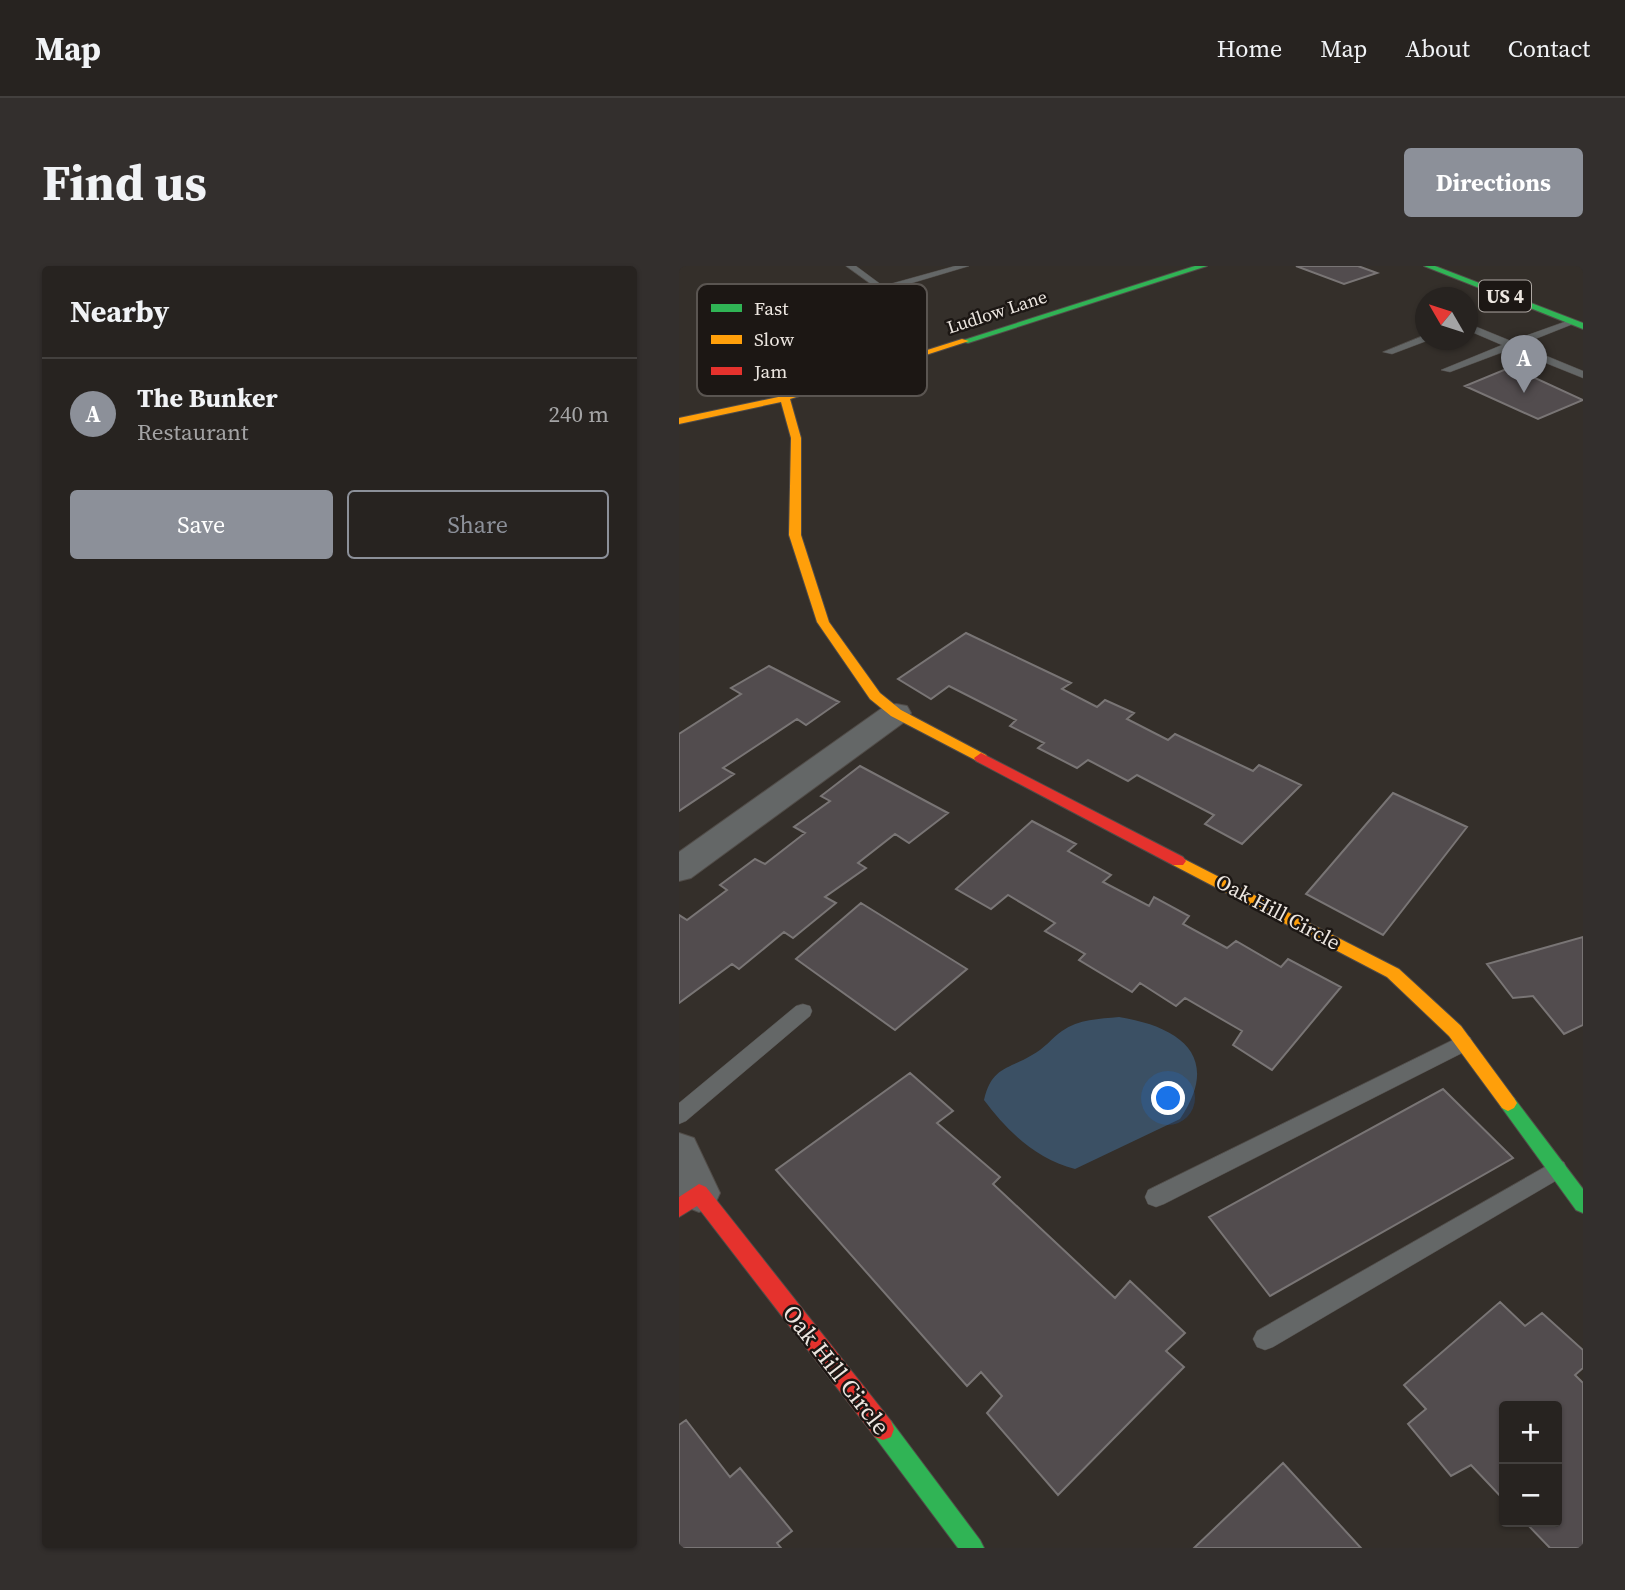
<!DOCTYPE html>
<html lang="en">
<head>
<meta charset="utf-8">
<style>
	:root { --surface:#272320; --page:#332f2d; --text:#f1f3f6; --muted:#a4a4a5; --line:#43403e; --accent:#8c9099 }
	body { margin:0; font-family:"Source Serif 4",serif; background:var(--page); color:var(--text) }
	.controls { position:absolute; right:21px; bottom:21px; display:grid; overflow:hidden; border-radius:7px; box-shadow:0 2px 5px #0004 }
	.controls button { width:63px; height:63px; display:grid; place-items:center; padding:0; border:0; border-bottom:2px solid var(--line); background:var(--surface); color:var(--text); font:35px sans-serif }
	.compass { position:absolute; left:736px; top:21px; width:63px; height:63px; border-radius:50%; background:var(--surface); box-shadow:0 2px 5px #0004; rotate:309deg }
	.you { position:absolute; left:490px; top:833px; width:24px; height:24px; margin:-18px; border:5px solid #fff; border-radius:50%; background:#1a73e8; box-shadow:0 0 0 10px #1a73e833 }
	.badge { display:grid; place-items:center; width:46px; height:46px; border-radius:50%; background:var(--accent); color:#fff; font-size:23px; font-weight:700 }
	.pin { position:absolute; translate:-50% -58px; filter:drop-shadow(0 2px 4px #0008) }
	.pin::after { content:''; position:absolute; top:37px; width:24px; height:21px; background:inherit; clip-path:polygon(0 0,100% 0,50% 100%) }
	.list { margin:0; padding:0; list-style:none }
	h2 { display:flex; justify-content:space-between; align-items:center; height:91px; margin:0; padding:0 28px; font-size:30px }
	h2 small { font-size:23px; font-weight:400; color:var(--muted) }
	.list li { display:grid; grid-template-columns:46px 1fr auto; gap:21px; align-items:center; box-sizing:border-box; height:112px; padding:0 28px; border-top:2px solid var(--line) }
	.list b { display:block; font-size:26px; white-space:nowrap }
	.list p { margin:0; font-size:23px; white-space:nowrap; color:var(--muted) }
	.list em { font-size:23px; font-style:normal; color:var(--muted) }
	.actions { display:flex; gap:14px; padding:21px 28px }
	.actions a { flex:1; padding:16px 0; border:2px solid var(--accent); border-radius:7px; text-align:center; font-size:24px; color:var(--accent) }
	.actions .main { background:var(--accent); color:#fff }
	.map { position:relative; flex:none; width:904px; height:1282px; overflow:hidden; border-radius:7px }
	header { display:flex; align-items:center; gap:42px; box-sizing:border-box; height:98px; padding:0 35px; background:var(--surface); border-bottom:2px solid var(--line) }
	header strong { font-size:33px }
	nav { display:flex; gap:38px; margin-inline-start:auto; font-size:24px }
	.intro { display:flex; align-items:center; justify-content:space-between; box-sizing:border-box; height:168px; padding:0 42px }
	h1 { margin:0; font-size:49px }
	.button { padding:18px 32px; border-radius:7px; background:var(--accent); color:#fff; font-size:24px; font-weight:700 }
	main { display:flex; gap:42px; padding:0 42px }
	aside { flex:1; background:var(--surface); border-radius:7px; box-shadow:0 2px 5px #0004 }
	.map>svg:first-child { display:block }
	.water { fill:#3b5064 }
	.building { fill:#524c4e; stroke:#797575; stroke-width:2 }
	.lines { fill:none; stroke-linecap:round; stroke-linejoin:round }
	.lane-casing { stroke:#514c48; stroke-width:1 }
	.street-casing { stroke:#514c48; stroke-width:2 }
	.fast-casing { stroke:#514c48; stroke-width:2 }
	.slow-casing { stroke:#514c48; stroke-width:2 }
	.jam-casing { stroke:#514c48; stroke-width:2 }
	.lane { fill:#646767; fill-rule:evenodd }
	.street { fill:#646767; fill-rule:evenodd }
	.fast { fill:#30b455; fill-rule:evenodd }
	.slow { fill:#ff9f0a; fill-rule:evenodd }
	.jam { fill:#e5322d; fill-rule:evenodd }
	.labels { text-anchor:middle; stroke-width:5; stroke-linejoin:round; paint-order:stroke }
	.far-street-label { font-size:18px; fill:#ece6e0; stroke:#1c1714 }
	.shield { fill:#1c1714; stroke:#aea8a3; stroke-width:2 }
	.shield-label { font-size:19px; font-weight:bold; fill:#ece6e0 }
	.street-label { font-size:21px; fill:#ece6e0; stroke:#1c1714 }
	.near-street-label { font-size:24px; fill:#ece6e0; stroke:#1c1714 }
	.key { fill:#1c1714; stroke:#5a5551; stroke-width:2 }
	.key-label { font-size:19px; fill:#ece6e0 }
</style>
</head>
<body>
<header>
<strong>Map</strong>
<nav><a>Home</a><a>Map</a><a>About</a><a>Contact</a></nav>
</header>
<div class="intro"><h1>Find us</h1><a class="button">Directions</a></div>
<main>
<aside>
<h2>Nearby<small></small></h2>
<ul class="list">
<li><span class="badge">A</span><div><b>The Bunker</b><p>Restaurant</p></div><em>240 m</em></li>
</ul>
<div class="actions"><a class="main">Save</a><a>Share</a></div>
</aside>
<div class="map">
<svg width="904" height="1282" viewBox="0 0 904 1282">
	<rect width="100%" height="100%" fill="#342f2a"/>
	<path class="water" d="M440,751C502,761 543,791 501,853L396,903C357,893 328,865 305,834C313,801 328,804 353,789C365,783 373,772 383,765C400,753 420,753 440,751Z"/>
	<path class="building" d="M617,0H679L698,7L665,18Z
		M832,101L904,134L859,153L786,120Z
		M287,367L392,417L383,423L418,441L426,434L455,447L448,453L489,474L496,468L574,505L580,499L622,519L563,578L526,558L535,549L458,509L449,515L409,494L398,502L359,482L365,477L331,460L337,454L270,420L252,433L219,413Z
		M90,400L160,436L127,459L118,453L44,502L55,508L0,545V468L62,428L52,422Z
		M181,500L269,547L230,577L216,568L179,597L187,602L146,631L157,637L114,672L105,666L60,703L53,698L0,737V649L8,654L48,624L41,619L76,593L86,598L126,567L115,561L151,535L142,530Z
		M714,527L788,561L704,669L627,628Z
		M353,555L397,578L389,585L432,609L424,616L470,640L475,631L510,650L504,658L548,682L557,675L602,701L609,693L662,721L593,804L554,779L563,765L506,732L497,740L461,717L453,726L400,694L406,688L366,665L376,657L329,629L312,643L277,623Z
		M182,637L288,703L216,764L117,693Z
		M904,671V759L885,768L854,730L834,732L808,698Z
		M231,807L274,845L258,857L321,911L314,918L436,1032L451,1015L506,1067L487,1085L505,1101L379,1229L308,1147L323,1130L302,1106L288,1120L97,904Z
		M764,823L834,892L591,1030L530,951Z
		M821,1036L846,1060L863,1047L904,1084V1102L896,1109L904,1117V1282H871L846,1256H878V1140H825V1234L792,1199L772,1210L729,1158L747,1143L725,1119Z
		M7,1154L51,1211L61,1202L113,1265L98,1277L102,1282H0V1159Z
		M604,1197L682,1282H515Z"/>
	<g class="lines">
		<g class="lane-casing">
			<path id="lane" d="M167,0H177L204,20L276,0H290L203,26Z
				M891,54L899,56L841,79L904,105V112L832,83L771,106L762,104L823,79L788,64V57L832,75Z
				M746,69V74H750L713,88L704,86Z
				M124,738L131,740L133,745L131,750L7,855L0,858V837L117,740Z
				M784,769L791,771L794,777L791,783L485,938L477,941L469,938L466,931L469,924Z
				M878,894L885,896L888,903L885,910L594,1081L586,1084L578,1081L574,1073L578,1065Z"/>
		</g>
		<g class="street-casing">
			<path id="street" d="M217,438L228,440L232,447L228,454L12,612L0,615V586L206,440Z
				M0,867L15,872L41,927L35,940L20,946L5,940L0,930Z"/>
		</g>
		<g class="fast-casing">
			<path id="fast" d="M516,0H528L289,77L282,75Z
				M745,0H756L904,57V63Z
				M829,829L835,832L904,923V947L897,944L823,842L820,837L823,832Z
				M204,1152L212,1155L301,1274L305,1282H279L196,1171L193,1163L196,1155Z"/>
		</g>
		<g class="slow-casing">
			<path id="slow" d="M283,73L290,75L111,133L122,172V269L150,356L201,427L222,444L307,489L309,492L302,497L212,450L191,433L138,356L110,269L112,172L102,136L0,158V152L104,130Z
				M499,590L720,703L782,760L835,832L838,837L835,842L829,845L823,842L770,770L708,711L494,599L491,595Z"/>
		</g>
		<g class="jam-casing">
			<path id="jam" d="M302,487L504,591L507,595L504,599H494L297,495L295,492Z
				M20,918L27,921L212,1155L215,1163L212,1171L204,1174L196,1171L18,940L0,951V931Z"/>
		</g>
		<use href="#lane" class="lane"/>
		<use href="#street" class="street"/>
		<use href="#fast" class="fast"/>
		<use href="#slow" class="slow"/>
		<use href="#jam" class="jam"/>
	</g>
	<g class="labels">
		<g class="far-street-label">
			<text transform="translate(318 46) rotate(-18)" y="6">Ludlow Lane</text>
		</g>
		<rect class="shield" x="800" y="14.5" width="52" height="31" rx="5"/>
		<g class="shield-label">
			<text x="826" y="37">US 4</text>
		</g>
		<g class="street-label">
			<text transform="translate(599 646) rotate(28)" y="7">Oak Hill Circle</text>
		</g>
		<g class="near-street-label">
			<text transform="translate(157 1104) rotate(52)" y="8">Oak Hill Circle</text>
		</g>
	</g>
	<rect x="18" y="18" width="230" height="112" rx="10" class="key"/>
	<rect x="32" y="38" width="31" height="8" fill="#30b455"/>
	<rect x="32" y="69" width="31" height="9" fill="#ff9f0a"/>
	<rect x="32" y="101" width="31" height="8" fill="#e5322d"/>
	<g class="key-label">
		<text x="75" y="49">Fast</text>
		<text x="75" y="80">Slow</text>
		<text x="75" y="112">Jam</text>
	</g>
</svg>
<div class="controls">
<button>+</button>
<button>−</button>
</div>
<svg class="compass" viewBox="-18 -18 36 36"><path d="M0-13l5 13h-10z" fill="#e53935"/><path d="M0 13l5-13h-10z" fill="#a4a4a5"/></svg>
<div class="you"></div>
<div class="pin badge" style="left:845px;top:127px">A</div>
</div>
</main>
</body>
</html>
